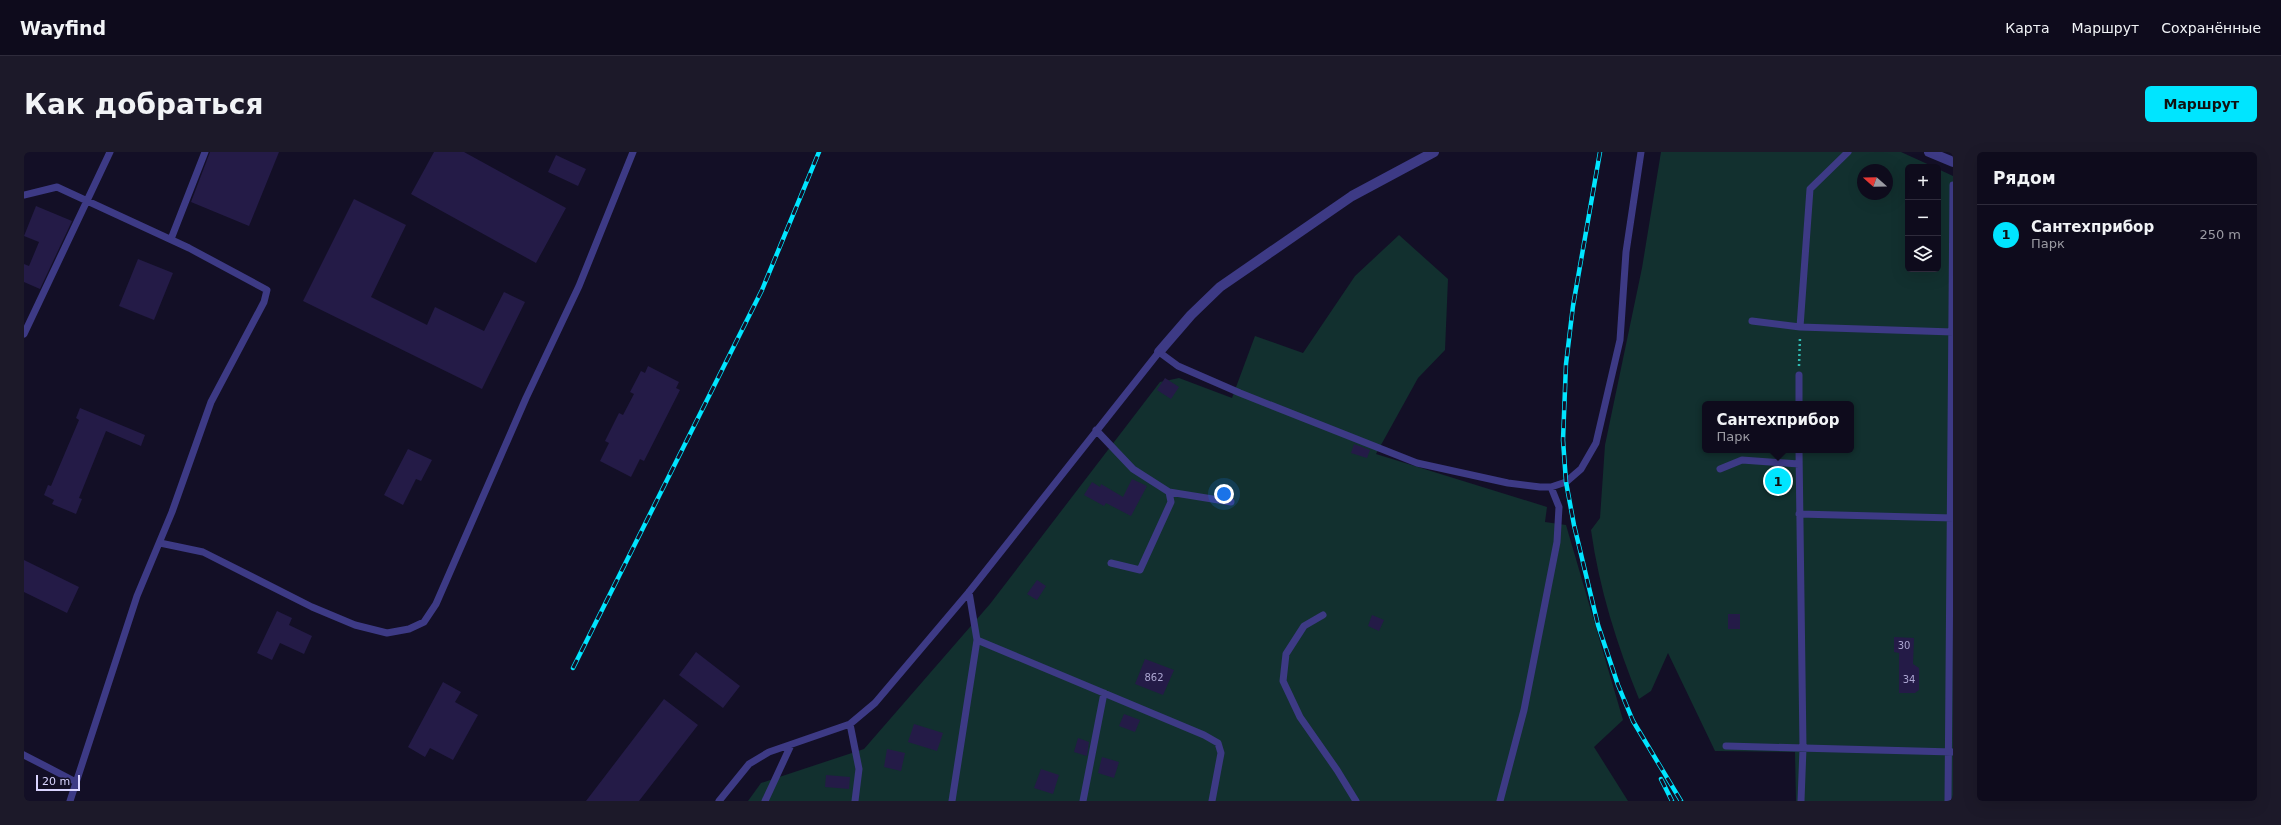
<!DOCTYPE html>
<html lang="ru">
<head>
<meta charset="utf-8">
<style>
	:root { --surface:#0e0b1c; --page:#1c1929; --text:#f1f3f6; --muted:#9b9ba3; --line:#2e2b3b; --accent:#00e5ff }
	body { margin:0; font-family:"DejaVu Sans",sans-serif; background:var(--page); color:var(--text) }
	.controls { position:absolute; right:12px; top:12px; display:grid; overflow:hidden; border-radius:6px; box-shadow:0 4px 16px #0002 }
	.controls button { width:36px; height:36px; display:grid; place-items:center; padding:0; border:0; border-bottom:1px solid var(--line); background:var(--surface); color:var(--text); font:20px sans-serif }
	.compass { position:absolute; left:1833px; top:12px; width:36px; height:36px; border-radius:50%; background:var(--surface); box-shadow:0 4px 16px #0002; rotate:290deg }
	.scale { position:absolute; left:12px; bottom:10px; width:44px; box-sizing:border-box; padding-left:4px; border:2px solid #d9d4ff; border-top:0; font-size:11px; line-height:14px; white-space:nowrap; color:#d9d4ff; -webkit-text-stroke:3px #130f26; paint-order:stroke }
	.you { position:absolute; left:1200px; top:342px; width:14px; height:14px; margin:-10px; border:3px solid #fff; border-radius:50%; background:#1a73e8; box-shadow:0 0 0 6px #1a73e833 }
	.badge { display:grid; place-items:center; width:26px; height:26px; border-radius:50%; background:var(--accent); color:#111; font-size:13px; font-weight:700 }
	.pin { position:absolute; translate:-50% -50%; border:2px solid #fff; box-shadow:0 1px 4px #0006 }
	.popup { position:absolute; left:1678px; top:249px; width:152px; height:52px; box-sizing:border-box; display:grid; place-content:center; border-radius:6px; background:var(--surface); filter:drop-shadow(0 1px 3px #0005); font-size:13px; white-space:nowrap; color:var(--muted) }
	.popup b { font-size:15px; color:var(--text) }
	.popup::after { content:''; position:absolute; left:50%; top:100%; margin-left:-8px; border:8px solid transparent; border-top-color:var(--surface) }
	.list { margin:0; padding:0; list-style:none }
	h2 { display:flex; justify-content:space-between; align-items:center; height:52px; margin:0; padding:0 16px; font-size:17px }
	h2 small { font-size:13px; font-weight:400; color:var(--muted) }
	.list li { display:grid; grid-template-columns:26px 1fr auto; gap:12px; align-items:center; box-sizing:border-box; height:60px; padding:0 16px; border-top:1px solid var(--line) }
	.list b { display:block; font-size:15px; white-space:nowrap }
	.list p { margin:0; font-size:13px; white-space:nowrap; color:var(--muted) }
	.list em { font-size:13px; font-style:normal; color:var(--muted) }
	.icon { flex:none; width:22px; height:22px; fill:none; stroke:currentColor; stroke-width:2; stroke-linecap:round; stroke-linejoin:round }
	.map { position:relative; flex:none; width:1929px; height:649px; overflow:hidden; border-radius:6px }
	header { display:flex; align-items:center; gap:24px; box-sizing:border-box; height:56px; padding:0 20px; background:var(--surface); border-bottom:1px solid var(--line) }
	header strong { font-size:19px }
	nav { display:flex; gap:22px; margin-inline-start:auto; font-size:14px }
	.intro { display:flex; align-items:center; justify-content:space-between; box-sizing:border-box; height:96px; padding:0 24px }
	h1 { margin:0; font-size:28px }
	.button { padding:10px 18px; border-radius:6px; background:var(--accent); color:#111; font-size:14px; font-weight:700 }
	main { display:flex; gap:24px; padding:0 24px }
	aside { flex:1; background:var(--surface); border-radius:6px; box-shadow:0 4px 16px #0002 }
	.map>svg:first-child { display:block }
	.green { fill:#12302f; fill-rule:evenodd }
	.building { fill:#241b47 }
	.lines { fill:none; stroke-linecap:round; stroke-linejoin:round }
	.path { stroke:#2fb8b0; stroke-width:2.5; stroke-dasharray:2 3; stroke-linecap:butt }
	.lane { stroke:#3d3a85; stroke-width:7 }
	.street { stroke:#3d3a85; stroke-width:10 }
	.rail-casing { stroke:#00e5ff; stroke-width:4.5 }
	.rail { stroke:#130f26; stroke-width:3; stroke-dasharray:9; stroke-linecap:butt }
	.labels { text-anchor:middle; stroke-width:3; stroke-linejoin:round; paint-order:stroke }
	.number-label { font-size:10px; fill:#aca6d1 }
</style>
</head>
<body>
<header>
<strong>Wayfind</strong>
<nav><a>Карта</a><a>Маршрут</a><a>Сохранённые</a></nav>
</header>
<div class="intro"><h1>Как добраться</h1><a class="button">Маршрут</a></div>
<main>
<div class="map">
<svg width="1929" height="649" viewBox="0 0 1929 649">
	<rect width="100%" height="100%" fill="#130f26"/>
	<path class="green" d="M1637,0H1877L1910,15H1884V117H1914V17L1929,24V649H1772L1771,600L1691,599L1644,501L1627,539L1615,547C1593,493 1575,436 1567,378L1576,366L1581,293L1618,116ZM1839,18H1863V42H1839ZM1681,252H1827V298H1681Z
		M1375,83L1424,127L1421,198L1394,226L1352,302L1523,355L1521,370L1542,373L1599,568L1570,595L1604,649H724L737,631L840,597L966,452L1136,230L1155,226L1208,246L1231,184L1279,201L1331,124Z"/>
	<path class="building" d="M186,0H255L225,74L167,50Z
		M410,0H440L542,56L512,111L387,42Z
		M532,3L562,17L554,34L524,20Z
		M330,47L382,73L347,145L403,173L411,155L460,179L480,140L501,150L458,237L279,149Z
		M12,54L48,69L16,137L0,130V112L5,114L15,90L0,84Z
		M114,107L149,121L130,168L95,154Z
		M624,214L655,230L652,236L656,238L620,309L616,307L607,325L576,309L585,291L581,289L595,261L599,263L610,242L606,240L617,219L621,221Z
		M1141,226L1155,235L1147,247L1133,238Z
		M56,256L121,283L117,294L82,279L55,346L58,347L52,362L28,352L30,348L20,343L24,333L27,334L55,268L52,266Z
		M1330,292L1346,298L1343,306L1327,301Z
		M384,297L408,308L397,329L392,327L379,353L360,343Z
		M1108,327L1123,334L1107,364L1082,351L1080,354L1060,343L1068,330L1076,335L1077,332L1099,345Z
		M0,408L55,435L43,461L0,440Z
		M1013,428L1022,434L1013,448L1003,442Z
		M253,459L268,466L265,473L288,484L280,502L256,491L248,508L233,501Z
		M1704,462H1716V477H1704Z
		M1348,463L1360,468L1355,479L1344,474Z
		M1870,485L1890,486L1889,512L1895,516V538L1891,541H1875V501L1870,500Z
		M672,500L716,534L699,556L655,523Z
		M1121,507L1150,518L1139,543L1111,532Z
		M419,530L437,540L431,550L454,563L429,608L406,596L401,605L384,595Z
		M640,547L674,573L615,649H562Z
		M1100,562L1116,568L1111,580L1095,574Z
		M890,572L919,581L913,599L884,590Z
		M1054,586L1065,590L1063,604L1050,600Z
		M863,597L881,601L877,619L860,615Z
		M1078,605L1095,610L1090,626L1074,621Z
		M1017,617L1035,623L1029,642L1010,636Z
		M802,623L826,625L825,637L801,635Z"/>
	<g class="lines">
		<path class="path" d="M1775,214L1776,185"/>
		<path class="lane" d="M0,43L33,35L165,96L243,138L240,150L187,250L148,360L113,444L46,649
			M147,87L181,0
			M1728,169L1776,175L1929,180
			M1776,175L1786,37L1824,0
			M0,182L86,0
			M1775,223V252
			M1072,278L1109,317L1145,340L1147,350L1116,418L1087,411
			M1775,298L1779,596L1777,649
			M1696,317L1718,308L1775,312
			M1145,340L1207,350
			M1775,362L1929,366
			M136,391L179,400L288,455L331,473L363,481L385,477L400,470L412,452L502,246L555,134L609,0
			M945,440L953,488L1180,583L1194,591L1197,601L1188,649
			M1299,463L1280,474L1262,502L1259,529L1276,565L1313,618L1332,649
			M826,572L835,617L831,649
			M1702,594L1929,600
			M0,603L52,630
			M695,649L725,612L745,600L826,572L851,551L945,440L1135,200L1154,214L1216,241L1393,311L1484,331L1516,335H1527L1542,330L1557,317L1572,291L1596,188L1602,100L1617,0
			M741,649L767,593
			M928,649L953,488
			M1059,649L1080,541
			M1476,649L1500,558L1533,390L1535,355L1527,335
			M1924,649L1929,33"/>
		<path class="street" d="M1905,0L1929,10
			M1135,200L1167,163L1196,135L1328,44L1410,0"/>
		<g class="rail-casing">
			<path id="rail" d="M1576,0L1549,154L1542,212L1539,288L1542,330L1550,373L1574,473L1594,533L1609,569L1657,649
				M549,516L738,138L795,0
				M1637,627L1648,649"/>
		</g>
		<use href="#rail" class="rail"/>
	</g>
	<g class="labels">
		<g class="number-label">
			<text x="1880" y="497">30</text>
			<text x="1130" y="529">862</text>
			<text x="1885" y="531">34</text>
		</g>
	</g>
</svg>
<div class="controls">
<button>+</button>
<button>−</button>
<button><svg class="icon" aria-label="layers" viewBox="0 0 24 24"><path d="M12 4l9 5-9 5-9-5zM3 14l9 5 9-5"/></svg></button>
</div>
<svg class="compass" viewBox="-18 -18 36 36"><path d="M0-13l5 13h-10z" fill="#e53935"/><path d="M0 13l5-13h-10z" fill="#9b9ba3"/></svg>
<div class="scale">20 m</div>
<div class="you"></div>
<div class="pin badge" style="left:1754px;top:329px">1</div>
<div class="popup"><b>Сантехприбор</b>Парк</div>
</div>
<aside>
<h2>Рядом<small></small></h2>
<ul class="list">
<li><span class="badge">1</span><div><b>Сантехприбор</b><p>Парк</p></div><em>250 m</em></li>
</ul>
</aside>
</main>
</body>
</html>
